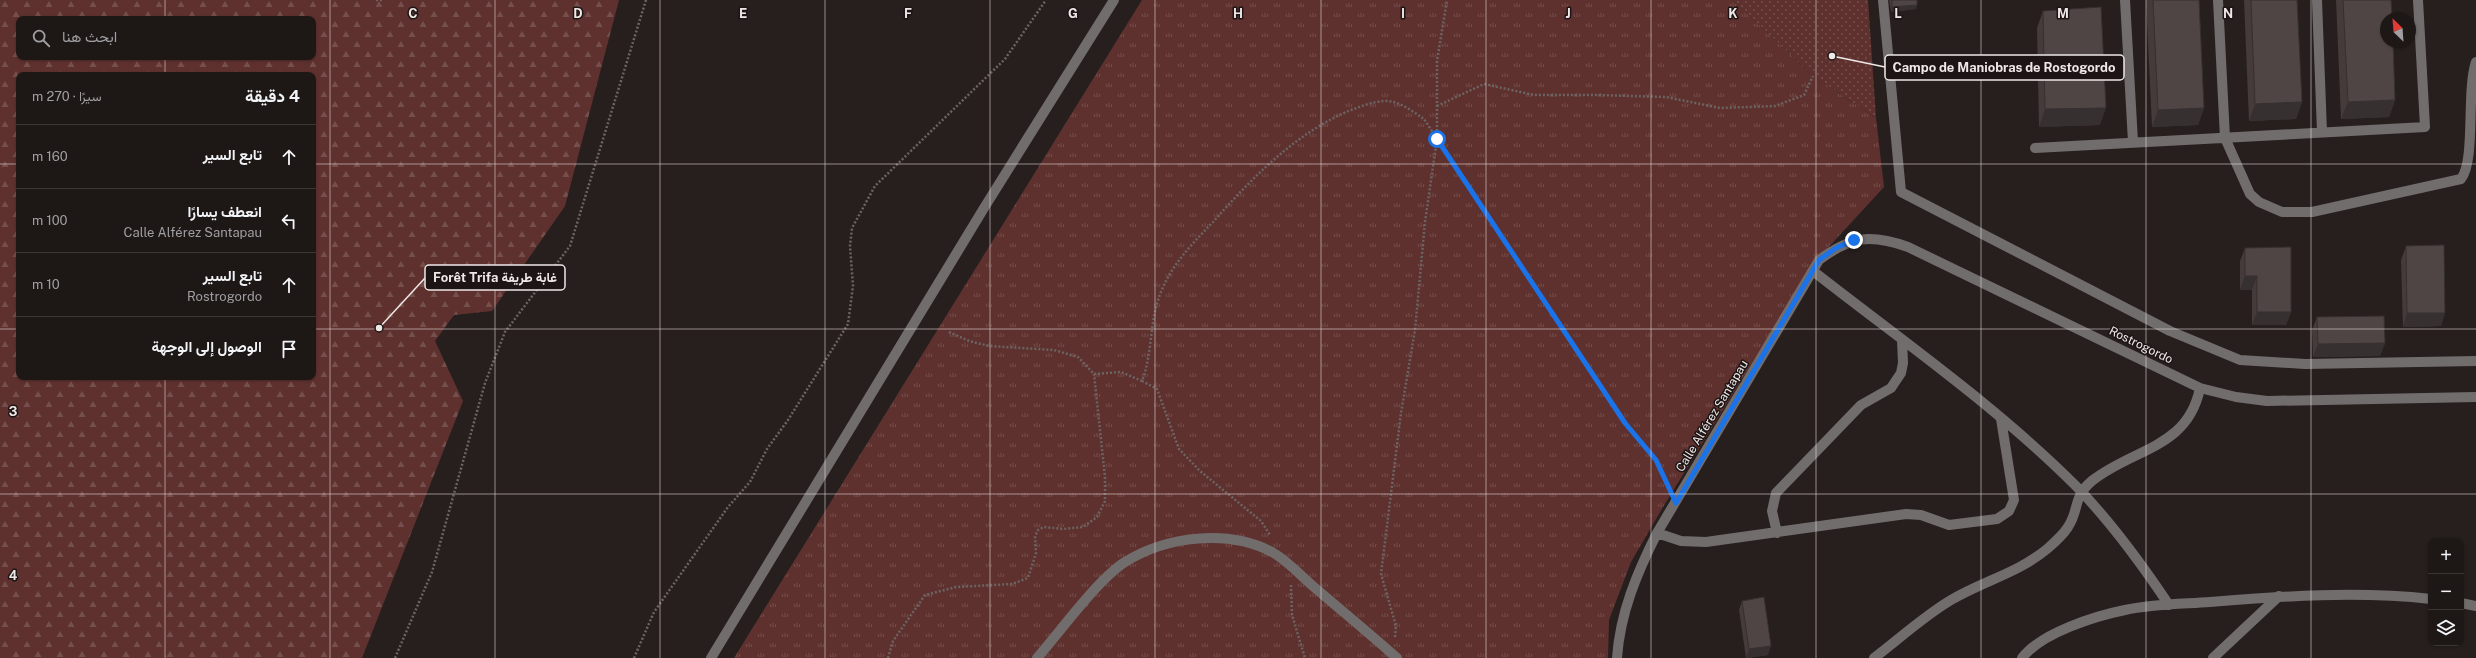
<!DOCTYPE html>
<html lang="ar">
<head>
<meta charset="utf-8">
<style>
	:root { --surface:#1d1716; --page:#2a2423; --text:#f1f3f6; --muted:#a09fa1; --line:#3b3635 }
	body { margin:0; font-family:"Public Sans",Vazirmatn,sans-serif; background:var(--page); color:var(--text); direction:rtl }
	.controls { position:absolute; right:12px; bottom:12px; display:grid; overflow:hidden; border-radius:8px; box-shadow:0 1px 3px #0004 }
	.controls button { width:36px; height:36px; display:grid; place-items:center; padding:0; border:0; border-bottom:1px solid var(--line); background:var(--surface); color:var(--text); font:20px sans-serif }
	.compass { position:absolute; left:2380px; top:12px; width:36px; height:36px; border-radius:50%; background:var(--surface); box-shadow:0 1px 3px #0004; rotate:335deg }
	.stop { position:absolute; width:12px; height:12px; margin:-9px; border:3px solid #1a73e8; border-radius:50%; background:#fff }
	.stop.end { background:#1a73e8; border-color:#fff; box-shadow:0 1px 4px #0008 }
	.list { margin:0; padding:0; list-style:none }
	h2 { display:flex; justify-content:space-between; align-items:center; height:52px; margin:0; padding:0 16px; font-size:17px }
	h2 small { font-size:13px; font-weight:400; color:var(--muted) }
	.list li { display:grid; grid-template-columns:26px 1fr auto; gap:12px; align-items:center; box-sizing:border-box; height:64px; padding:0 16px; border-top:1px solid var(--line) }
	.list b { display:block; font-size:15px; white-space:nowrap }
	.list p { margin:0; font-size:13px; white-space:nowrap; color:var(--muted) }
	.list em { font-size:13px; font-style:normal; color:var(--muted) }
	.icon { flex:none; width:22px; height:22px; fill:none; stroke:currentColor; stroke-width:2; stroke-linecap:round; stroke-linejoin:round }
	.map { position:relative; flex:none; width:2476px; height:658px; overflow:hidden; direction:ltr }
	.search { position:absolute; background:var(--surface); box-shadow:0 1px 3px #0004; left:16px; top:16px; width:300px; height:44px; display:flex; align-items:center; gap:10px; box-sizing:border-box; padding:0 14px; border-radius:8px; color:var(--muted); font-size:15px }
	.panel { position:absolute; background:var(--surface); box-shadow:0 1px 3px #0004; left:16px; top:72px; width:300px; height:308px; border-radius:8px; direction:rtl }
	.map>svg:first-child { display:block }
	.grass { fill:url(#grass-dots) }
	.forest { fill:url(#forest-firs); fill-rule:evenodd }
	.park { fill:url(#park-tufts) }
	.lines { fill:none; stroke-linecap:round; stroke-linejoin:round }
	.path { stroke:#6c6463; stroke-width:2.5; stroke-dasharray:2 2; stroke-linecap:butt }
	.minor { stroke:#726d6d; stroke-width:10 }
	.wall { fill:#443b3a }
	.shaded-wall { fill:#373030 }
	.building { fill:#4f4544; stroke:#373030 }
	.route { stroke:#1a73e8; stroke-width:5 }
	.grid { fill:none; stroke:#eee8e7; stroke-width:1; stroke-opacity:0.55 }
	.labels { text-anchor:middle; stroke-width:3; stroke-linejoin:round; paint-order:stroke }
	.street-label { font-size:12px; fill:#eee8e7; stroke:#1d1515 }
	.grid-label { font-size:13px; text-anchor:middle; font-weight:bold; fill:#eee8e7; stroke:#1d1515; stroke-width:3; stroke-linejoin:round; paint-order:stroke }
	.leader { fill:none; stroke:#eee8e7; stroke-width:1.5 }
	.callout-dot { fill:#eee8e7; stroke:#1d1515; stroke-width:1.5 }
	.callout { fill:#1d1515; stroke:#eee8e7; stroke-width:1.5 }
	.callout-label { font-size:13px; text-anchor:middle; font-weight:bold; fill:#eee8e7 }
</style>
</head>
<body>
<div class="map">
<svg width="2476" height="658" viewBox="0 0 2476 658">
	<defs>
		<pattern id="grass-dots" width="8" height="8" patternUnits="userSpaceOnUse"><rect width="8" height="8" fill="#5e312e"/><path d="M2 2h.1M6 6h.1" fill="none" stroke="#754f4c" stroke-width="1.8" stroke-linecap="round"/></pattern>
		<pattern id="forest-firs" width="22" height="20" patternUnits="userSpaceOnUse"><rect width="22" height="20" fill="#5e312e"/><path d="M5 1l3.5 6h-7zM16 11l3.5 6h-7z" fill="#754f4c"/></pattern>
		<pattern id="park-tufts" width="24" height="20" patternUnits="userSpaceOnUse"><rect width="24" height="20" fill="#5e312e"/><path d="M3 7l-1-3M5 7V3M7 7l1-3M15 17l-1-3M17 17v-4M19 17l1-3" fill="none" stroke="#754f4c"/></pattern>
	</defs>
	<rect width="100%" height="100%" fill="#271f1e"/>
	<path class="grass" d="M1733,0H1868L1876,118L1813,76Z"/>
	<path class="forest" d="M0,0H619L565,206L492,311L454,315L435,341L463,401L362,658H0ZM19,19H313V57H19ZM19,75H313V377H19Z"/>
	<path class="park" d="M1142,0H1733L1813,76L1876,118L1884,187L1813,264L1663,507L1631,562L1609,620L1608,658H734Z"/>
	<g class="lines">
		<path class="path" d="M376,0H383
			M1437,106L1484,84L1534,95H1598L1666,97L1720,108L1775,106L1804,95L1813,76
			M949,332L969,341L989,346L1054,350L1078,357L1094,374L1121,372L1142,381C1153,352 1149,321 1161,292C1172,264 1193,243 1213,222C1252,178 1295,133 1351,110C1362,106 1374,101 1386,101C1400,101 1413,112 1424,119L1625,423L1656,460L1668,486
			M1142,381L1157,389L1179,449L1200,471L1261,521L1270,535
			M1291,585L1292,615L1305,658
			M1395,637L1396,626L1381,574L1401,413L1415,330L1425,222L1437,139V61L1447,0
			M395,658L432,572L485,383L505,332L570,246L646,0
			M634,658L654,612L728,507L750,482L767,449L788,420L848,324L853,286L850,246L852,228L875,186L1005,59L1046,0
			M888,658L893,641L925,595L956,587L1012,584L1028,578L1036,553L1035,536L1038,530L1044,527L1063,529L1083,527L1097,517L1105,501V477L1094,374"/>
		<path class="minor" d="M1883,0L1901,192L2170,331L2240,360L2305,364L2476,361
			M2125,0L2133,142
			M2218,0L2225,138L2250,194L2259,202L2282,212H2312L2461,179C2476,160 2466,91 2476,62
			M2317,0L2322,132
			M2035,148L2425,127L2418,0
			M1813,271C1901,340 1996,406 2076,486C2111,522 2141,563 2169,605
			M1657,533L1681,541L1706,542L1906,514L1921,515L1949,525L1997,519L2009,511L2014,500L2001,419
			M1777,533L1772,511L1776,493L1861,405L1891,388L1901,373L1903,363L1902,340
			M2461,603L2476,606
			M711,658L984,208L1114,0
			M1037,658C1060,632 1097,580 1125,562C1167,536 1228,529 1272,552C1288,561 1301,576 1314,587C1342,611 1370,634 1397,658
			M1617,658C1620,613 1637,573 1657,533L1819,260C1851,236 1871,234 1908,247L2200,388L2236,397L2267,401L2476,397
			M1874,658C1899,639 1924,616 1951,600C1983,581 2018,573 2047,549C2054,543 2063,535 2068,527C2080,509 2072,497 2093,480C2134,448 2188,448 2200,388
			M2022,658C2041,633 2095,616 2125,610C2152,604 2182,604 2210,602C2284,596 2357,591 2431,599
			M2213,658L2279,596"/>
	</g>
	<path class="wall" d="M1889,0H1917L1916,9L1891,12Z
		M2146,0H2199L2204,108L2198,125L2152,127Z
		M2244,0H2297L2302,102L2296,119L2249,121Z
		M2336,0H2391L2395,100L2389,117L2341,119Z
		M2043,11L2100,125L2039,127L2037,28Z
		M2406,246L2445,313L2441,326L2403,327L2401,260Z
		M2245,248L2291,312L2286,325H2252V290H2240V261Z
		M2317,317L2385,343L2380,356L2313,357L2312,330Z
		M1742,601L1768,655L1746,658L1739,610Z"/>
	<path class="shaded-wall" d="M1917,5L1916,9L1891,12L1892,7Z
		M2395,100L2389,117L2341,119L2348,102Z
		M2302,102L2296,119L2249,121L2255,104Z
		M2106,108L2100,125L2039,127L2045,109Z
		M2204,108L2198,125L2152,127L2158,110Z
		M2245,276H2257L2252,290H2240Z
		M2257,312H2291L2286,325H2252Z
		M2407,313H2445L2441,326L2403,327Z
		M2385,343L2380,356L2313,357L2318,344Z
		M1771,646L1768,655L1746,658L1749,649Z"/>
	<path class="building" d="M1892,0H1917V5L1892,7Z
		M2153,0H2199L2204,108L2158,110Z
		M2251,0H2297L2302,102L2255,104Z
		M2343,0H2391L2392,18H2386V42H2393L2395,100L2348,102Z
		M2101,7L2106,108L2045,109L2043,11Z
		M2444,245L2445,313H2407L2406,246Z
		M2291,247V312H2257V276H2245V248Z
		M2384,316L2385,343L2318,344L2317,317Z
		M1764,597L1771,646L1749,649L1742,601Z"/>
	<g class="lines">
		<path class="route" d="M1437,139L1625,423L1656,460L1676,503L1819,260L1836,248L1854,240"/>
	</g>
	<path class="grid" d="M165,0V19M330,0V658M495,0V658M660,0V658M825,0V658M990,0V658M1155,0V658M1321,0V658M1486,0V658M1651,0V658M1816,0V658M1981,0V658M2146,0V658M2311,0V658M165,57V75M0,164H19M313,164H2476M0,329H19M313,329H2476M165,377V658M0,494H2476"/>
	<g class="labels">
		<g class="street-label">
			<text transform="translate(2141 345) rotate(26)" y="4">Rostrogordo</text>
			<text transform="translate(1712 416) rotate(-59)" y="4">Calle Alférez Santapau</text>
		</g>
	</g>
	<g class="grid-label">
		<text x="413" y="18">C</text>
		<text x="578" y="18">D</text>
		<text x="743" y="18">E</text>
		<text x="908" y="18">F</text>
		<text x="1073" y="18">G</text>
		<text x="1238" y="18">H</text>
		<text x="1403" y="18">I</text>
		<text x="1568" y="18">J</text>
		<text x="1733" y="18">K</text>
		<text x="1898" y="18">L</text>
		<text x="2063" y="18">M</text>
		<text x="2228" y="18">N</text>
		<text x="13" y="416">3</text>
		<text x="13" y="580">4</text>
	</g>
	<path class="leader" d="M1832 56L1885 67M379 328L425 278"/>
	<g class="callout-dot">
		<circle cx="1832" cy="56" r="4"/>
		<circle cx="379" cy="328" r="4"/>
	</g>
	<g class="callout">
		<rect x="1885" y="55" width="239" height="25" rx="4"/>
		<rect x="425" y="265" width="140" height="25" rx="4"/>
	</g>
	<g class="callout-label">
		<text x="2004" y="72">Campo de Maniobras de Rostogordo</text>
		<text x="495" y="282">Forêt Trifa غابة طريفة</text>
	</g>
</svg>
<div class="controls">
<button>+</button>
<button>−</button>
<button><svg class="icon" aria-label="layers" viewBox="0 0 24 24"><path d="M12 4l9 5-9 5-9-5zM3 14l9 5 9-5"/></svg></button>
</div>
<svg class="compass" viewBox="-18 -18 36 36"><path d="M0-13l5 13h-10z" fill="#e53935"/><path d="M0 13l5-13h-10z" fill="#a09fa1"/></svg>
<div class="stop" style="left:1437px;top:139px"></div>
<div class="stop end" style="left:1854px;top:240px"></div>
<div class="search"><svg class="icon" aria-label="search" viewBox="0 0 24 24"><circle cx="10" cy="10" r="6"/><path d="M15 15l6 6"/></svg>ابحث هنا</div>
<section class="panel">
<h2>4 دقيقة<small>سيرًا · 270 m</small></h2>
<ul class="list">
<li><svg class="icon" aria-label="ahead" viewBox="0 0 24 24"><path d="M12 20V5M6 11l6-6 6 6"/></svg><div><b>تابع السير</b></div><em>160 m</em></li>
<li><svg class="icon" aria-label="left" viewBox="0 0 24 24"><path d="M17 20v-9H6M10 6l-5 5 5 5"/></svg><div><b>انعطف يسارًا</b><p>Calle Alférez Santapau</p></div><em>100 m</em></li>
<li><svg class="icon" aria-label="ahead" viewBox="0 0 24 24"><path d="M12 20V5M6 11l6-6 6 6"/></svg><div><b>تابع السير</b><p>Rostrogordo</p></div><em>10 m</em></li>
<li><svg class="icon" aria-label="arrive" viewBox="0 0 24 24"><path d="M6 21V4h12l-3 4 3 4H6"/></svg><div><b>الوصول إلى الوجهة</b></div></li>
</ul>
</section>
</div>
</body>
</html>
